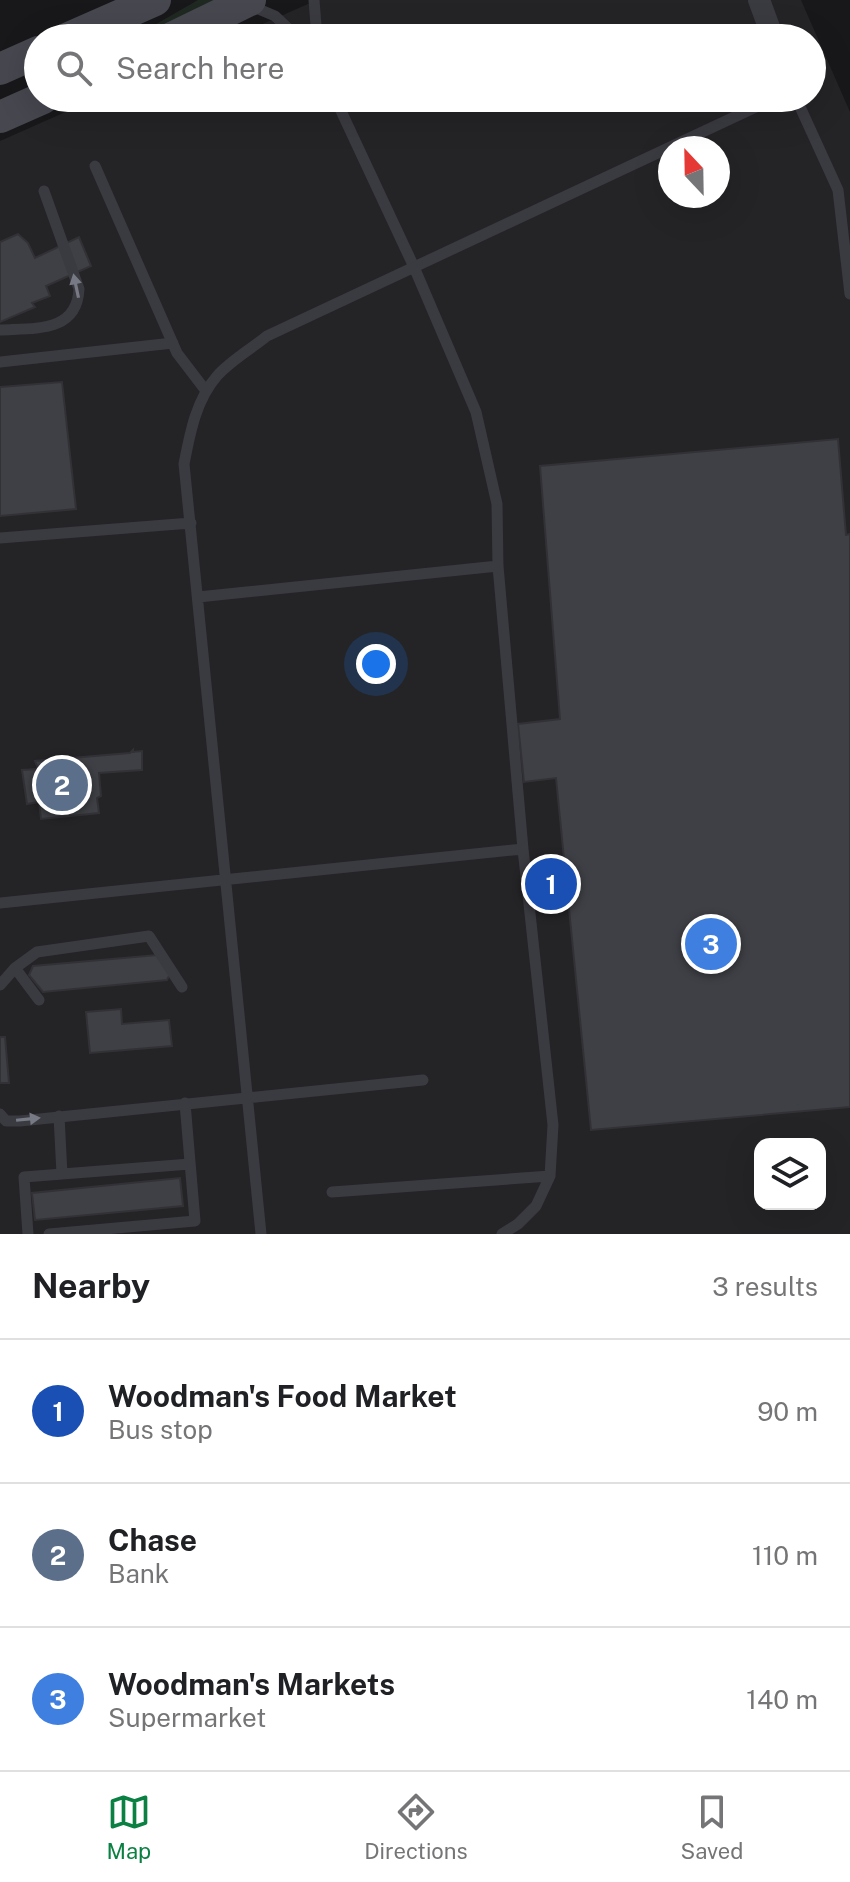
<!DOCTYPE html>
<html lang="en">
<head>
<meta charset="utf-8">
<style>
	:root { --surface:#fff; --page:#f2f2f2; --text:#202124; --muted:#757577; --line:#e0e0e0; --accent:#0b8043 }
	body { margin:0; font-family:"Public Sans",sans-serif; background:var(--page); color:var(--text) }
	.controls { position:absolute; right:24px; bottom:24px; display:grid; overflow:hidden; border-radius:16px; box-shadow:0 8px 32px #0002 }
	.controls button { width:72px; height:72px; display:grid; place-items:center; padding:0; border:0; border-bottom:2px solid var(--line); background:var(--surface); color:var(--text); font:40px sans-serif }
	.compass { position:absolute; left:658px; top:136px; width:72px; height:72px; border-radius:50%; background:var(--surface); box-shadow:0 8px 32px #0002; rotate:338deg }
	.you { position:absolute; left:376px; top:664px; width:28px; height:28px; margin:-20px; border:6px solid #fff; border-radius:50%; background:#1a73e8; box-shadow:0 0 0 12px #1a73e833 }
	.badge { display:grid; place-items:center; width:52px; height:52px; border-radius:50%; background:var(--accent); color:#fff; font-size:26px; font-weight:700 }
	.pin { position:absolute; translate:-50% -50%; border:4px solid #fff; box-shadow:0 2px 8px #0006 }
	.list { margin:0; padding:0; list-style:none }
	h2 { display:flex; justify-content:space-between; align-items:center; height:104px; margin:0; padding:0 32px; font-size:34px }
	h2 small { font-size:26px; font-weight:400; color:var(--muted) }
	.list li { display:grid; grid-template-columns:52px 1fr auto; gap:24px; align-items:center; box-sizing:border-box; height:144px; padding:0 32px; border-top:2px solid var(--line) }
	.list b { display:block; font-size:30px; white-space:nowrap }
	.list p { margin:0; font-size:26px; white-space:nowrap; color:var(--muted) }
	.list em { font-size:26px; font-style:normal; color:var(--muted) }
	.icon { flex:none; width:44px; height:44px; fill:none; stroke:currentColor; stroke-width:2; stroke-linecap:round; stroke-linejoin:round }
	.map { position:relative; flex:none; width:850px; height:1234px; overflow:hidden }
	.search { position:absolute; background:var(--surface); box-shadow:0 8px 32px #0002; left:24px; right:24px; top:24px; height:88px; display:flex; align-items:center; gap:20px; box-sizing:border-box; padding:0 28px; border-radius:44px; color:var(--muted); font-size:30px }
	.sheet { height:536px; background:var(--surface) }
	nav { display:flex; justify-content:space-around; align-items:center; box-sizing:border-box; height:112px; border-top:2px solid var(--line); background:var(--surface); font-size:22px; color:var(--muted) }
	nav a { display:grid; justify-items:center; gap:4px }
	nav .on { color:var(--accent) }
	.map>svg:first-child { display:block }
	.built { fill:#242427; fill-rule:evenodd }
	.green { fill:#1f2922 }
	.building { fill:#3f4045; stroke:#323236; stroke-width:2 }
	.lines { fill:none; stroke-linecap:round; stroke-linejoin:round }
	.lane { stroke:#3a3a41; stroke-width:11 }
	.street { stroke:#3a3a41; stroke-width:22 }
	.secondary { stroke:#46474f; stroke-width:32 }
	.oneway { fill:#777984 }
</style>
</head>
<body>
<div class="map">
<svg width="850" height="1234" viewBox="0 0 850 1234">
	<rect width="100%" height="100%" fill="#18181a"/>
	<path class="built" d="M317,0H801L850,112V1234H0V141L97,98H812V38H231ZM670,148H718V196H670ZM760,1144H820V1204H760Z"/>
	<path class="green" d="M198,0H219L147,38L144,31Z"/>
	<path class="building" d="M18,234L28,243L35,258L79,237L91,266L46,286L50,296L32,303L35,307L0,322V242Z
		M62,382L76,509L0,516V387Z
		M838,439L846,535L850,534V1107L591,1130L556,778L524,782L518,724L560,719L540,466Z
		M133,750V752L142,751V770L99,773L101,796L97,798L99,813L41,819L39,802L27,804L22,770L38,769L35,761L130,753Z
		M157,955L171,972L167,980L43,992L29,975L33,966Z
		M121,1009L122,1024L169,1020L172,1046L90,1053L86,1012Z
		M0,1037H5L9,1083H0Z
		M180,1178L183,1206L35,1220L32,1193Z"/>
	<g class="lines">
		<path class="lane" d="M314,0L317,38
			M249,5L275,16L298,38
			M335,98L414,267L476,412L497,504L498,566L523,849L553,1125L550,1176L536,1206L518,1224L502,1234
			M796,98L838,190L850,294
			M95,166L177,353L206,391
			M0,330C34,328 77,333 79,289L44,191
			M0,362L173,343
			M0,538L191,523
			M198,597L498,566
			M0,903L523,849
			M0,985L15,968
			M39,1000L15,968L37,952L149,936L182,987
			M0,1114L6,1121H20L423,1080
			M59,1116L62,1174
			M332,1192L550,1176
			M28,1234L24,1177L190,1164
			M49,1234L195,1221L185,1103
			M261,1234L184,464C190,433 196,400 217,376C230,361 251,349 267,336L775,98"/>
		<path class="street" d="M759,0L773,38"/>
		<path class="secondary" d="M69,38L155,0
			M172,38L250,0
			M0,69L38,52
			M0,117L43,98"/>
	</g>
	<defs><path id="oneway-solid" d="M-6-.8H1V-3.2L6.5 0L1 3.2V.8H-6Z" transform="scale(2)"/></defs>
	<g class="oneway">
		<use href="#oneway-solid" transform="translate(76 286) rotate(-102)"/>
		<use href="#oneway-solid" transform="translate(28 1119) rotate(-6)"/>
	</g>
</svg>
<div class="controls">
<button><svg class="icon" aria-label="layers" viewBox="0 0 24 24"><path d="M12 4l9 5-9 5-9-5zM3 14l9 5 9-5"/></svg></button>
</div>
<svg class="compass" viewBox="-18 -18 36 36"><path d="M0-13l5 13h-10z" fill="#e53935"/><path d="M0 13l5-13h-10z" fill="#757577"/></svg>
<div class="you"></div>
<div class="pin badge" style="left:551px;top:884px;background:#1a4fb4">1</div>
<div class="pin badge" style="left:62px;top:785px;background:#5c6f8a">2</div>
<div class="pin badge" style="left:711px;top:944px;background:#3f7fe0">3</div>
<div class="search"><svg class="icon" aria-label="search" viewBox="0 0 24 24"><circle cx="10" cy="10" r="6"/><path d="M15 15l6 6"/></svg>Search here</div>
</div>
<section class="sheet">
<h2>Nearby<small>3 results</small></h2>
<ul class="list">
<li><span class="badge" style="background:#1a4fb4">1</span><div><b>Woodman's Food Market</b><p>Bus stop</p></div><em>90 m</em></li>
<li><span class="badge" style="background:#5c6f8a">2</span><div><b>Chase</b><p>Bank</p></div><em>110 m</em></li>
<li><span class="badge" style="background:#3f7fe0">3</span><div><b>Woodman's Markets</b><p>Supermarket</p></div><em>140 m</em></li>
</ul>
</section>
<nav>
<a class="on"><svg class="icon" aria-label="map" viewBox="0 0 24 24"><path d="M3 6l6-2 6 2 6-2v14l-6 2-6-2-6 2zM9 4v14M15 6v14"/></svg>Map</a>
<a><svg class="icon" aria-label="directions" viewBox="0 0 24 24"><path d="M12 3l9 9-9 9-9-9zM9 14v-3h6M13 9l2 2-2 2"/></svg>Directions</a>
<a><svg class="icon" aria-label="saved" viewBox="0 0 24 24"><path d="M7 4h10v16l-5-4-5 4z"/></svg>Saved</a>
</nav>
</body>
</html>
